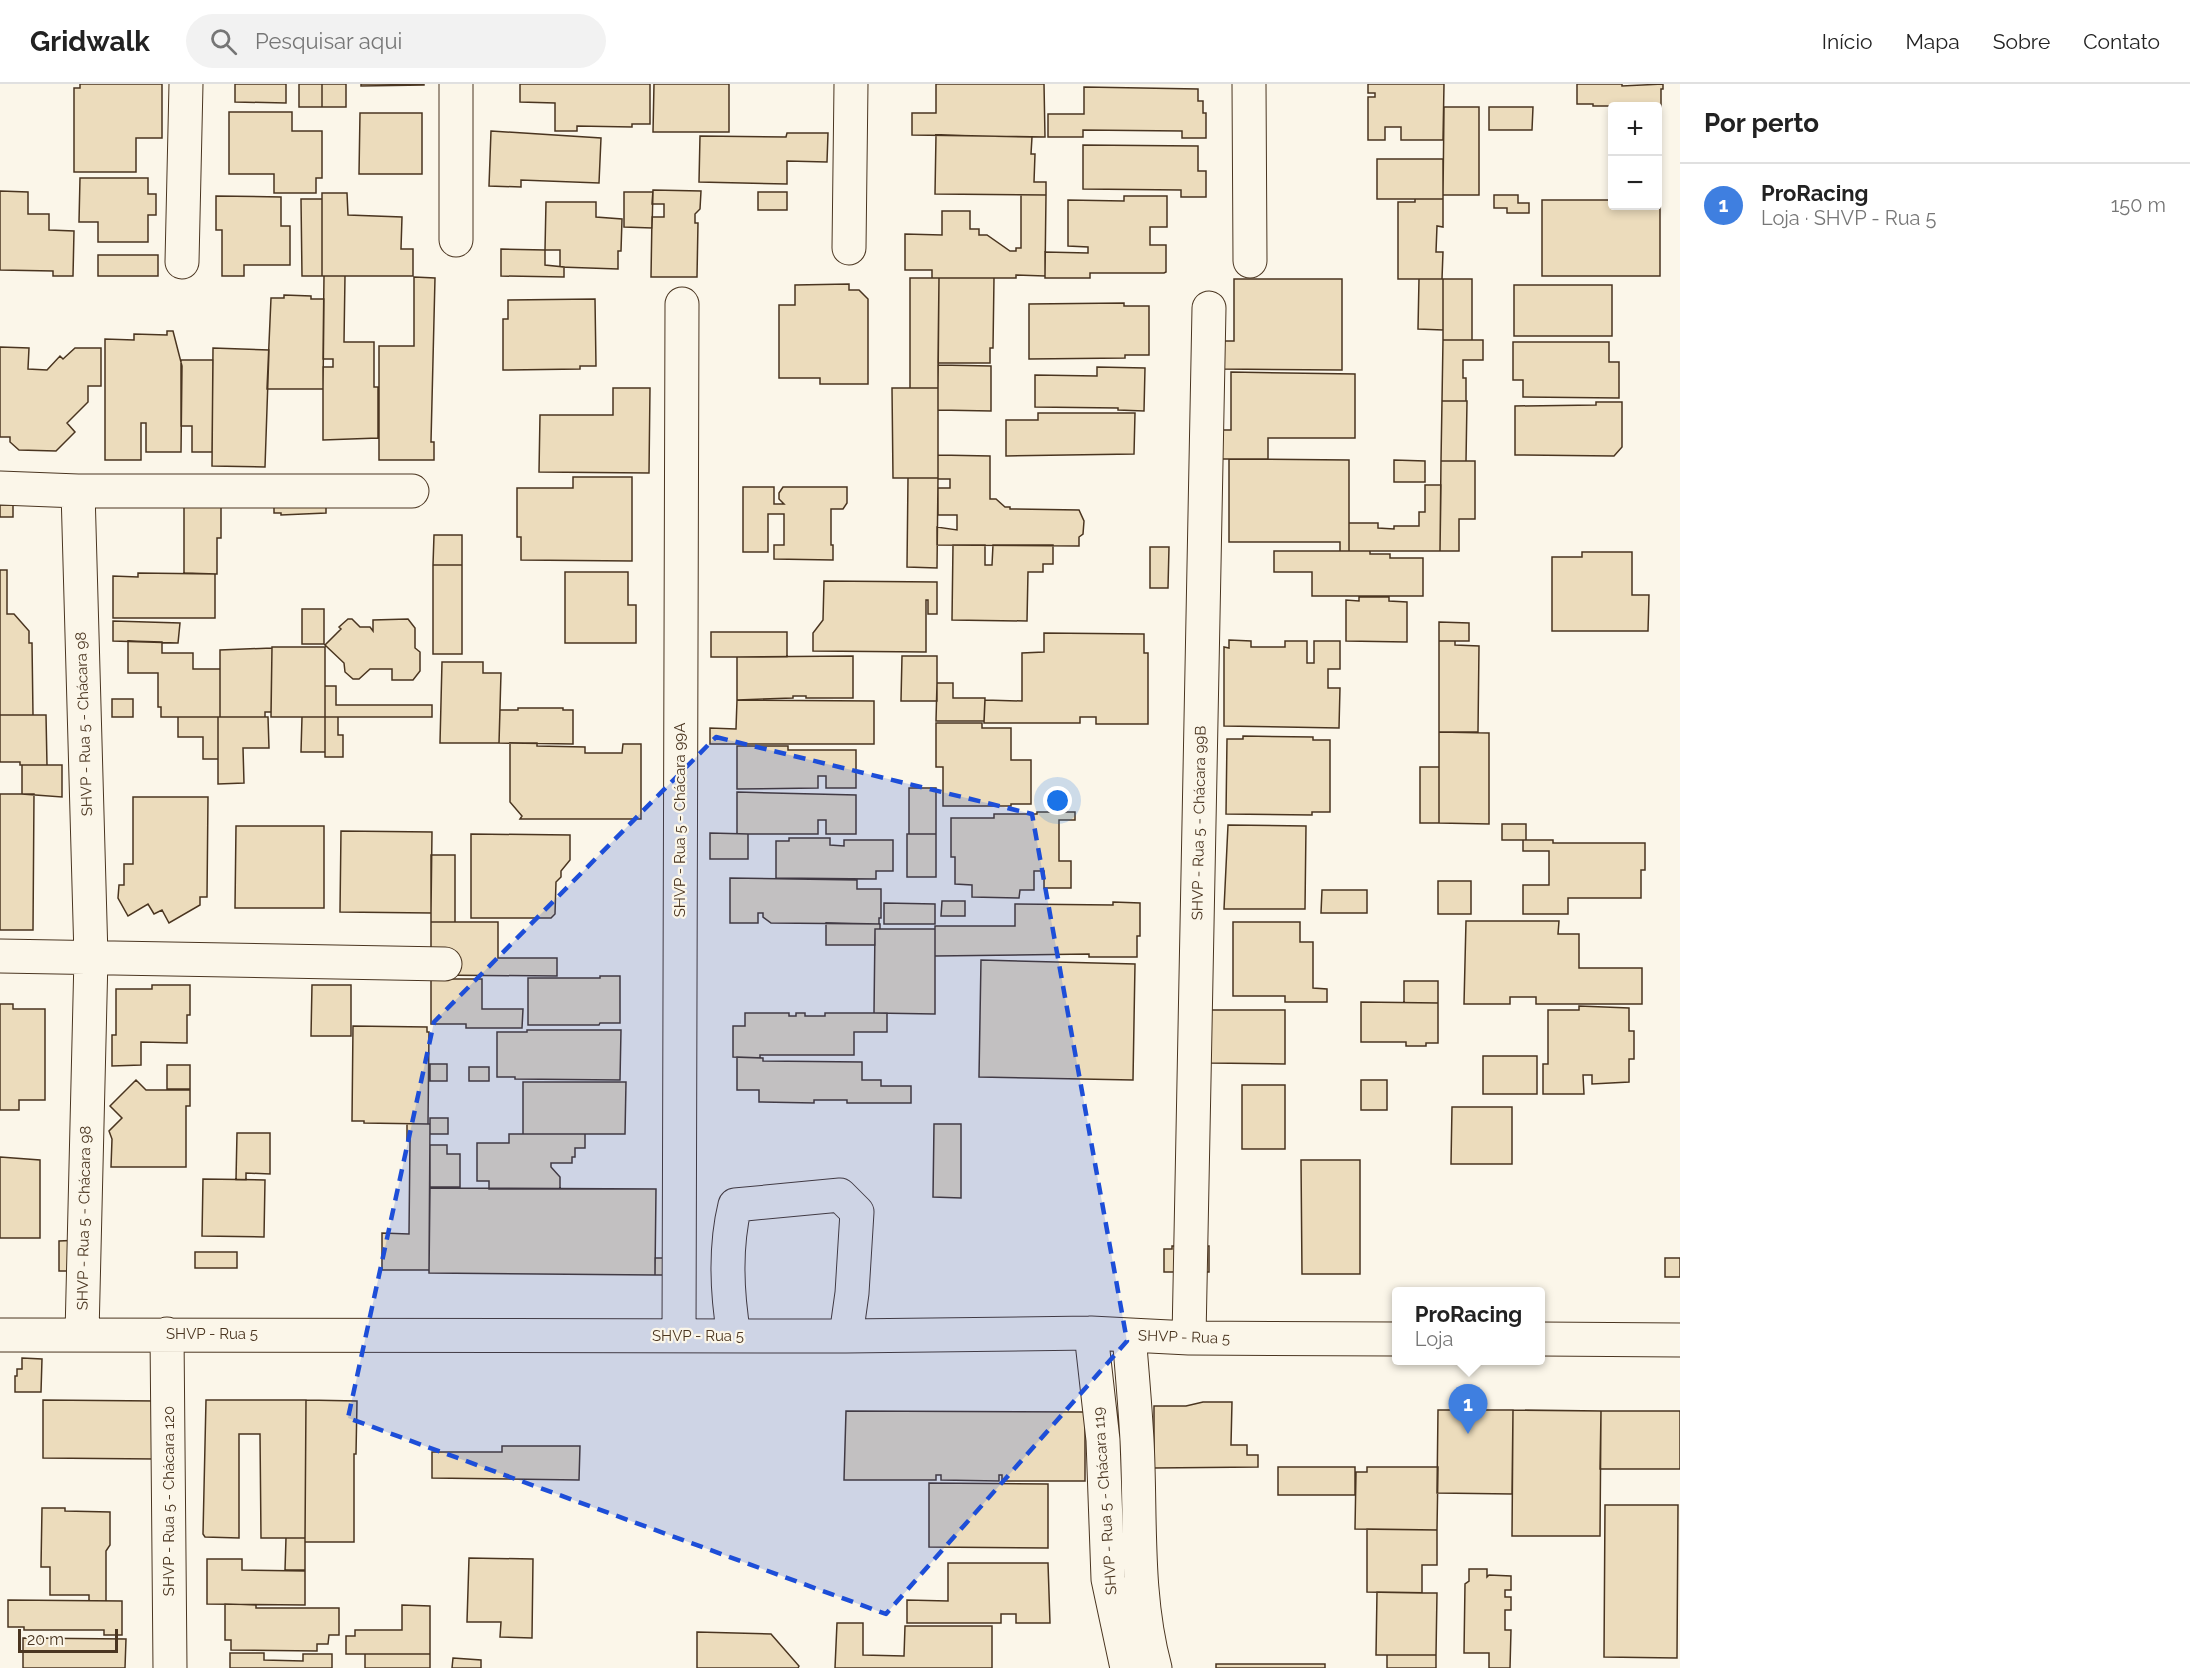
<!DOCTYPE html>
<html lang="pt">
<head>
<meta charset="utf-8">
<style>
	:root { --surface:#fff; --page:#f2f2f2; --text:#222; --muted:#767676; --line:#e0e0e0; --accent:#ea580c }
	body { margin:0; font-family:Raleway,sans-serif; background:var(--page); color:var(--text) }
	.controls { position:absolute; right:18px; top:18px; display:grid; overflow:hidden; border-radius:6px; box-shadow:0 3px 9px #0003 }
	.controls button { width:54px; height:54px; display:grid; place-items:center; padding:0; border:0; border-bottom:2px solid var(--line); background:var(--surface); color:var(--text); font:30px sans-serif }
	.scale { position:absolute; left:18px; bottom:15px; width:100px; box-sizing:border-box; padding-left:6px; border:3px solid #4a3520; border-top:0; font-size:16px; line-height:21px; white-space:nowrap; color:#4a3520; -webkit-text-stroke:4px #fbf6e9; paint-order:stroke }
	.you { position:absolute; left:1058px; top:717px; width:21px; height:21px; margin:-15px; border:4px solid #fff; border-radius:50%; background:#1a73e8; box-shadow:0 0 0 9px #1a73e833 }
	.badge { display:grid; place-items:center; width:39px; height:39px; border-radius:50%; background:var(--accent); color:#fff; font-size:20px; font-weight:700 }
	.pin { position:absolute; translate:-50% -50px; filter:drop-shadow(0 2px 3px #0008) }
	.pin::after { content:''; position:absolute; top:32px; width:21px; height:18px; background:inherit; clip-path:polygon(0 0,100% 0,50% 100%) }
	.popup { position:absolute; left:1392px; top:1203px; width:153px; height:78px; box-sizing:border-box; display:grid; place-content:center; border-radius:6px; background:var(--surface); filter:drop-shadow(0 2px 4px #0005); font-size:20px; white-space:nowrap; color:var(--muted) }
	.popup b { font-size:22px; color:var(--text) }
	.popup::after { content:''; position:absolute; left:50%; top:100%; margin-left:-12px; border:12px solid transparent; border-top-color:var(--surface) }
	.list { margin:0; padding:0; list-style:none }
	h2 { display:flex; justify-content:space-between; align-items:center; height:78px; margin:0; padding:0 24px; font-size:26px }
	h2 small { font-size:20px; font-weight:400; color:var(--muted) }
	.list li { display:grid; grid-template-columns:39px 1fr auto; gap:18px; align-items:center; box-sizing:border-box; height:84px; padding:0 24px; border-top:2px solid var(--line) }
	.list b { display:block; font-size:22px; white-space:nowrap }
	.list p { margin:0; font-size:20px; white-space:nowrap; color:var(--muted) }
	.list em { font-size:20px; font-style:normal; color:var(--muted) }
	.icon { flex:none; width:33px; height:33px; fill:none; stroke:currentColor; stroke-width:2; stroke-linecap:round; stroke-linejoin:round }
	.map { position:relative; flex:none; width:1680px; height:1584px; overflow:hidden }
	header { display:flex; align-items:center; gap:36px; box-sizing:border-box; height:84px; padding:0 30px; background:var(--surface); border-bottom:2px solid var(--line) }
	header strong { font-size:28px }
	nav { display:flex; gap:33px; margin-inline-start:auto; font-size:21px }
	.search { width:420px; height:54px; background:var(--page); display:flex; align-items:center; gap:15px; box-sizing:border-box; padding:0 21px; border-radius:33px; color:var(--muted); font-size:22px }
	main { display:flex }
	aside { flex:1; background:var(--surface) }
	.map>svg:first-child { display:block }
	.building { fill:#ecdcbc; stroke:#4a3520; stroke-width:1.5 }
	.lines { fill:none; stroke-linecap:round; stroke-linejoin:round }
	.minor-casing { stroke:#4a3520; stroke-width:35 }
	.minor { stroke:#fbf6e9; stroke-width:33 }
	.marked { fill:#1d4ed8; fill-opacity:0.2; stroke:#1d4ed8; stroke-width:4.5; stroke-dasharray:12 8; stroke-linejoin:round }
	.labels { text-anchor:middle; stroke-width:4.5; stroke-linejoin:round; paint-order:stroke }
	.street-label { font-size:15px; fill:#4a3520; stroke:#fbf6e9 }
</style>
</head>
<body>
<header>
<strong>Gridwalk</strong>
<div class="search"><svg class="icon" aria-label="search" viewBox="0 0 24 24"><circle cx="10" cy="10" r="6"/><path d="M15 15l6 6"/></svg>Pesquisar aqui</div>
<nav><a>Início</a><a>Mapa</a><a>Sobre</a><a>Contato</a></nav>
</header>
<main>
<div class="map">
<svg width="1680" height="1584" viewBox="0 0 1680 1584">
	<rect width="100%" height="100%" fill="#fbf6e9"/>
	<path class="building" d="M80,0H162V54H136V88H74V4H80Z
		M80,0H162V54H136V88H74V4H80Z
		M235,0H286V19L235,18Z
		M299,0H322V23H299Z
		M322,0H346V23H322Z
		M361,0H424V1L361,2Z
		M520,0H650V40H632V43L577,42V47H555V19L520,18Z
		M654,0H729V48H653Z
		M936,0H1044L1045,53L912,51V29H936Z
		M1368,0H1444L1443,56H1401V43H1385V56H1368V13H1375V9H1368Z
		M1577,0H1622V2L1663,0V5H1661V25H1658V22H1593V20H1577Z
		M1577,0H1622V2L1663,0V5H1661V25H1658V22H1593V20H1577Z
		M1084,3L1198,5V17H1203V29H1206V54H1182V47L1083,46V53H1048V30H1084Z
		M1444,23H1479V111H1443Z
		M1489,23H1533L1532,46H1489Z
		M1489,23H1533L1532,46H1489Z
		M229,28H292V47H322V94H316V109H274V90H229Z
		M229,28H292V47H322V94H316V109H274V90H229Z
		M360,29H422V90H359Z
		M360,29H422V90H359Z
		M491,47L601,54L599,99L521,96V103L489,102Z
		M491,47L601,54L599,99L521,96V103L489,102Z
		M787,49H828L827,78L787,77V100L699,98L700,52L786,53Z
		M787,49H828L827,78L787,77V100L699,98L700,52L786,53Z
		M936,51L1032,53L1031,70H1035L1034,98H1046V111L935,110Z
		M1083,61L1198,62V87H1206V113H1181V106L1083,105Z
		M1377,75H1443V115H1377Z
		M80,94H148V110H156V131H148V158H98V138H79Z
		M80,94H148V110H156V131H148V158H98V138H79Z
		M653,106L701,107L700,125L695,130V139H698L697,193H651L652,133H664V120H652Z
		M653,106L701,107L700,125L695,130V139H698L697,193H651L652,133H664V120H652Z
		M0,107L28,108V130H49V146L74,147L73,192H53V187L0,186Z
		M624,108H653L652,144L624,143Z
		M758,108H787V126H758Z
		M322,109H347L348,131L402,133L401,165H413V192H322Z
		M1021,111H1046L1045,192L1016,191V194H932V186H905V150L942,151V127H970V145H979V151H987L1010,167H1016V164H1021Z
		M1494,111H1518V119H1529V129H1507V124H1494Z
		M1494,111H1518V119H1529V129H1507V124H1494Z
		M216,112L281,113V142H290V181H244V192H222V146H216Z
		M216,112L281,113V142H290V181H244V192H222V146H216Z
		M1124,112H1167V143H1150V161H1166V188L1164,189H1090V194H1045V168L1088,169V163L1068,162V116L1124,117Z
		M301,115H322V192H302Z
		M301,115H322V192H302Z
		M1415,115H1443V143L1437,142L1436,168H1443L1442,195H1398V118H1415Z
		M1542,116H1612V122H1658V116H1660V192H1542Z
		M1542,116H1612V122H1658V116H1660V192H1542Z
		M546,118H596V133L622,135L621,167H618V185L560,183V166H545Z
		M501,165L545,166V181L564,183V193L501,192Z
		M98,171H158V192H98Z
		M324,192H345L344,258H374V303H378V354L323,356V283H333V275H323Z
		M414,193L435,194L431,358H434V376H379V262H414Z
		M910,194H939L938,304H910Z
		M939,194H994L993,264H990V279H938Z
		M1234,195H1342V286L1221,285V257H1234Z
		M1419,195H1443V246L1418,245Z
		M1419,195H1443V246L1418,245Z
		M1443,195H1472V256H1443Z
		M849,200V206H859L868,215V300H820V294H779V221H795V201Z
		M849,200V206H859L868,215V300H820V294H779V221H795V201Z
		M1514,201H1612V252H1514Z
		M284,211L311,212V215H324L323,305H267L271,214H284Z
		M595,215L596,282H580V285L503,286V235H508V216Z
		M1124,219V222H1149V271H1125V274L1029,275V220Z
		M167,247H173L182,282L181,368H146V339H141V376H105V255L134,256V250L167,251Z
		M1443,256H1483V276H1463V294H1466V317H1442Z
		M1513,258H1609V278H1619V314L1523,313V296H1513Z
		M1513,258H1609V278H1619V314L1523,313V296H1513Z
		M0,263L29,264L28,285L47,286L60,272L63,275L75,264H101V302H88V318L67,339L75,348L56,367L19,366L10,358V353H0Z
		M213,264L269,266L265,383L212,382Z
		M181,276H213L212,368H192V342H181Z
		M181,276H213L212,368H192V342H181Z
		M938,281L991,282V327L938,326Z
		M1097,283L1145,284L1144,327L1118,326V324L1035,323V291L1097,292Z
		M1231,288L1355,290V354H1268V375H1212L1213,346H1231Z
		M1231,288L1355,290V354H1268V375H1212L1213,346H1231Z
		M613,304H650L649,389L539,388L540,331H613Z
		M892,304H938V394H893Z
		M1442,317H1467L1466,377H1441Z
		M1596,318H1622V363L1614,372L1515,371V322L1596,321Z
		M1038,329H1135L1134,370L1006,372V336H1038Z
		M938,371L990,372V415H996L1005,423H1010V425L1079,426L1084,437L1083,450L1079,453V462L937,461V443L957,446V431H938V404H950V395H938Z
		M1229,375L1349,376V467H1340V458H1229Z
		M1394,376L1425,377V398H1394Z
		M1441,377H1475V435H1459V467H1440Z
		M573,393H632V477L521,476V453H517V404H573Z
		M908,394H938L937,484L907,483Z
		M1425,401H1441L1440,467H1349V439H1378V444L1394,445V442H1419V428H1425Z
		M1425,401H1441L1440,467H1349V439H1378V444L1394,445V442H1419V428H1425Z
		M743,403H774V420H784L779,415V409L783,403H847V419L843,425H831V461H833V476L774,475V461H784V430H768V468H743Z
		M184,417L221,418V454H217V490L184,489Z
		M184,417L221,418V454H217V490L184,489Z
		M274,418L326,419V429L281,431V429H274Z
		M0,421H13V433H0Z
		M434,451H462V481H433Z
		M953,461H985V481H992L993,461H1053V480H1043V488H1028L1027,537L952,536Z
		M1150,463H1169L1168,504H1150Z
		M1274,467H1370V470H1390V474H1423V512H1312V488H1274Z
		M1582,468H1632V511H1649L1648,547H1552V473H1582Z
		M433,481H462V570H433Z
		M433,481H462V570H433Z
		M0,486H7V530H14L29,547V559H32L33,631H0Z
		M565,488H628V521H636V559H565Z
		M138,489L215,490V534H113V492L138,493Z
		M824,497L937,498V530H928V516H926V568L813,567V549L823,536Z
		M1359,513H1389V517L1407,518V558L1346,557V516L1359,517Z
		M1359,513H1389V517L1407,518V558L1346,557V516L1359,517Z
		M302,525H324V560H302Z
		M348,535H352L360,543H370L373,547V536L408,535L415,544V564L420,568V587L413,596H392V585H370L359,595H353L345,588L344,579L325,561L341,545L339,543Z
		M113,537L180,539L178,559L113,557Z
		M1439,538L1469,539V557H1439Z
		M711,548H787V573H711Z
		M1044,549L1144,550V569H1148V640H1096V633H1080V639H984L985,616L1022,617V569L1044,568Z
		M1044,549L1144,550V569H1148V640H1096V633H1080V639H984L985,616L1022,617V569L1044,568Z
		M1229,556L1251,557V563H1285V557H1307V579H1314V557H1340V585H1328V604H1340L1339,644L1224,642V563L1229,564Z
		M128,557L162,558V569H193V585H220V633H161V623H158V589H128Z
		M128,557L162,558V569H193V585H220V633H161V623H158V589H128Z
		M1439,557H1455V561L1479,562L1478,648H1439Z
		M272,563H325V633H271Z
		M272,563H325V633H271Z
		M272,564L271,628H265V633H220V566Z
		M853,572V614H806V612H793V614L737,616V573Z
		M902,572H937V617H901Z
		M442,578H483V589H501L499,659H440Z
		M937,599H953V614H985L984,637H936Z
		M325,602H336V621H432V633H325Z
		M112,615H133V633H112Z
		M737,616L874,617V660H710V644L736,645Z
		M518,624H563V626H573V660L499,659L500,626H518Z
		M0,631H46L47,681H20V678H0Z
		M178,633H218V675H203V653H178Z
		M218,633H268L269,664H243L244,699L218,700Z
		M302,633H325V668H301Z
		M302,633H325V668H301Z
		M325,633H338V651H343V673H325Z
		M936,639H982V644H1011V676H1031V720H1011V722H943V683H936Z
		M936,639H982V644H1011V676H1031V720H1011V722H943V683H936Z
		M1439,648L1489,649V740L1439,739Z
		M1439,648L1489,649V740L1439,739Z
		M1243,652L1313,653V656H1330V728H1312V731L1226,730L1227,655H1243Z
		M510,659H537V662L585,663V669H622L623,660H641V735H520L522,732L510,718Z
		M737,662H788V666H856V704H826V692H818V704L737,705Z
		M737,662H788V666H856V704H826V692H818V704L737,705Z
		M22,681H62V713L22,710Z
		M1420,683H1439V739H1420Z
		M909,704H936V750H909Z
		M737,708L856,711V750H826V736H818V750H737Z
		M0,710H34L33,846H0Z
		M133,713H208L207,813H200V821L169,839L162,826L154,830L148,820L128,832L118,814L119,801H124V780H133Z
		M1037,728H1075V736H1059V777H1071V804H1044V787H1034V806H1020L1019,814L972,813V801L955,800V773H951V734H994V730H1037Z
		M1502,740H1526V756H1502Z
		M1228,741L1306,742L1305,825H1224Z
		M1228,741L1306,742L1305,825H1224Z
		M236,742H324V824H235Z
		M341,747L432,748L431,829L340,828Z
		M341,747L432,748L431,829L340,828Z
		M710,749L748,750V775H710Z
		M471,750L570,751V776L561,787V793L556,798L555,830L551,834H471Z
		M907,750H936V793H907Z
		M907,750H936V793H907Z
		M789,754H830V761L844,762V756H893V787H876V795L776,794V757H789Z
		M789,754H830V761L844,762V756H893V787H876V795L776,794V757H789Z
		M1523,756H1553V759H1645V786H1641V814H1568V830H1523V801H1549V767H1523Z
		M431,771H455V838H431Z
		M730,794L857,796V805H881V834H879V840L771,839L763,833V829H758V839H730Z
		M1438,797H1471V830H1438Z
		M1322,806H1367V829H1321Z
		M942,817H965V832H941Z
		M1113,818L1140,819V852H1137V873H1089V870L935,872V842H1015V820L1113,821Z
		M884,819L935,820V840H884Z
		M1466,837H1559L1558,850H1579V884H1642V920H1536V913H1510V920H1464Z
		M431,838H498V874H557V892L431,891Z
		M1233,838H1300V858H1313V904L1327,905V918H1285V912H1233Z
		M826,839L880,840V845H875V861H826Z
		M875,845H935V930L874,929Z
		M981,876L1135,880L1133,996L979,993Z
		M431,891H451V895H482V925H523L522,944H466V940H431Z
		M600,892H620V939H600L599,941H528V894H600Z
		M1404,897H1438V919H1404Z
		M152,901H190V931H187V959L141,958V981L112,982V951H116V905H152Z
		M312,901H351V952H311Z
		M1361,918L1438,919V959H1426V962H1406V958H1361Z
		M0,920H13V925H45V1016H19V1026H0Z
		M1579,922L1629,924V947H1634V975H1629V998L1592,1000V991H1583L1584,1010H1543V980H1548V926H1579Z
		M1211,926H1285V980L1210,979Z
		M745,929H789V932H796V929H805V932H825V929H887V948H854V971H760V974L733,973V942H745Z
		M353,942L427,943V948H429L428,1040L364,1039V1037H352Z
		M527,946H621L620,996L515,995V993H497V948H527Z
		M1483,972H1537V1010H1483Z
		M737,973L763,974V977L862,978V996H881V1002H911V1019H847V1016H814V1019L759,1018V1006H737Z
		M430,980H447V997H430Z
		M167,981H190V1005H167Z
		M469,983H489V997H469Z
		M136,996L146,1006H190V1022H186V1083H111L112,1055L109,1047L122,1034L110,1022Z
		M136,996L146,1006H190V1022H186V1083H111L112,1055L109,1047L122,1034L110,1022Z
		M1361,996H1387V1026H1361Z
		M523,998H626L625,1050H523Z
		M1242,1001H1285V1065H1242Z
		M1452,1023H1512V1080H1451Z
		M430,1034H448V1050H430Z
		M407,1040H430L429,1186H382V1149L409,1150L410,1056H407Z
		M934,1040H961V1114L933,1113Z
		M237,1049H270V1090L246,1089V1096H236Z
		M509,1050H585V1064H575V1073H572V1079H551V1083L560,1093V1105H489V1097H477V1059H509Z
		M430,1061H447V1070H460V1103H430Z
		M0,1073L40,1076V1154H0Z
		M0,1073L40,1076V1154H0Z
		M1301,1076H1360V1190H1302Z
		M203,1095L265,1096L264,1153L202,1152Z
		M203,1095L265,1096L264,1153L202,1152Z
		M430,1104L656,1105L655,1191L429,1189Z
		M82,1156L83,1187H59V1157Z
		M1172,1162H1209V1188H1164V1165H1172Z
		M1172,1162H1209V1188H1164V1165H1172Z
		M195,1168H237V1184H195Z
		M655,1174H681L669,1191H655Z
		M1665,1174H1680V1193H1665Z
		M22,1274L42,1275L41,1308H15V1292H17V1285H22Z
		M43,1316L156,1317L155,1375L43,1374Z
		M206,1316H306L305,1454H261L260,1350H239V1454L205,1453L203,1450Z
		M306,1316L357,1317L356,1370H354V1458H305Z
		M1203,1318H1232L1231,1361H1247V1371H1258V1383L1154,1384V1322H1186Z
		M1438,1326H1513L1512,1410L1437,1409Z
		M1513,1326L1601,1327L1600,1452H1512Z
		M846,1327L1085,1328V1397H1002V1391H999V1397L941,1396V1391H936V1396H844Z
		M846,1327L1085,1328V1397H1002V1391H999V1397L941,1396V1391H936V1396H844Z
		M1601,1327H1680V1385H1600Z
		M502,1362H580L579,1396L432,1394V1368H502Z
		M1278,1383H1355V1411H1278Z
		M1278,1383H1355V1411H1278Z
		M1367,1383H1438L1437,1446L1355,1445L1356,1388H1367Z
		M929,1399L1048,1400V1464L929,1463Z
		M1605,1421H1678L1677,1574L1604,1573Z
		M42,1424H65V1427L110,1428V1461L106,1467V1517H89V1511H50V1483H41Z
		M1367,1445L1437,1446V1481H1422V1509L1367,1508Z
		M286,1454H305V1486H285Z
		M469,1474L533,1475L532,1554L500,1553L501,1538H467Z
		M207,1475H242V1486L305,1487V1521L207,1520Z
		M948,1479H1048L1050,1539H1016V1530H1001V1539H907V1516L948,1517Z
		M948,1479H1048L1050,1539H1016V1530H1001V1539H907V1516L948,1517Z
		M1469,1485H1487V1493L1489,1491L1511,1492V1506H1505V1513H1511V1526H1505V1546H1511L1510,1584H1489V1569H1464L1465,1500L1469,1497Z
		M1377,1508L1437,1509L1436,1571H1376Z
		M1377,1508L1437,1509L1436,1571H1376Z
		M8,1516L122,1517V1551H104V1546H24V1543H8Z
		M225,1520L256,1521V1524H339V1551H329L328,1560H317V1567L231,1566V1556H225Z
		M402,1521L430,1522V1570H346V1552H355V1546H402Z
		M837,1539H863V1571L904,1572L905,1542H992V1584H835Z
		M697,1548L771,1550L799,1582L798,1584H697Z
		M23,1554L126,1555L125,1584H23Z
		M230,1569H264V1576L303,1577V1570H332V1584H230Z
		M365,1570H430V1584H365Z
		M365,1570H430V1584H365Z
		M1387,1571H1436V1584H1387Z
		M453,1574L481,1576V1584H452Z
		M453,1574L481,1576V1584H452Z
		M1216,1580H1325V1584H1216Z"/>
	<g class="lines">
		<g class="minor-casing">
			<path id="minor" d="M1249,0L1250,177
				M456,156V0
				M849,164L851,0
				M182,178L186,0
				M0,404L78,407H412
				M78,407L91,873L82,1250
				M0,872L445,880
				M1091,1249L1103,1356L1108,1495L1127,1584
				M167,1250L170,1584
				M0,1251L846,1252L1091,1249L1189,1254L1396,1255
				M1129,1251C1132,1286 1135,1321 1137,1356C1141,1433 1135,1510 1155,1584
				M679,1252L682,220
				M734,1252C727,1210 725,1162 735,1121L840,1111L857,1128L852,1209L846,1252
				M1189,1254L1209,224
				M1540,1255L1680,1256"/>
		</g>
		<use href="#minor" class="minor"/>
	</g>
	<path class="marked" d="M716,653L1032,730L1127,1257L886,1530L348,1334L434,938Z"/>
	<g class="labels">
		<g class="street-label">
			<text transform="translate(84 640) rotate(-92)" y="5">SHVP - Rua 5 - Chácara 98</text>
			<text transform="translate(680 736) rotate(-90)" y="5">SHVP - Rua 5 - Chácara 99A</text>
			<text transform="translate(1199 739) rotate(-89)" y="5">SHVP - Rua 5 - Chácara 99B</text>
			<text transform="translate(84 1134) rotate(-89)" y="5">SHVP - Rua 5 - Chácara 98</text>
			<text x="212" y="1255">SHVP - Rua 5</text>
			<text x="698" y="1257">SHVP - Rua 5</text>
			<text transform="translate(1184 1253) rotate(2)" y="5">SHVP - Rua 5</text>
			<text transform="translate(169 1417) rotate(-90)" y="5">SHVP - Rua 5 - Chácara 120</text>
			<text transform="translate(1105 1417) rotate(-94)" y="5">SHVP - Rua 5 - Chácara 119</text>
		</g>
	</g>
</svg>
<div class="controls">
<button>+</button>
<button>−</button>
</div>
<div class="scale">20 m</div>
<div class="you"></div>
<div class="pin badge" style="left:1468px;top:1350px;background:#3f7fe0">1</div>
<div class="popup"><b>ProRacing</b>Loja</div>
</div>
<aside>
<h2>Por perto<small></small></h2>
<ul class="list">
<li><span class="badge" style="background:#3f7fe0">1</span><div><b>ProRacing</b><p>Loja · SHVP - Rua 5</p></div><em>150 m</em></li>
</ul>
</aside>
</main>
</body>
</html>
